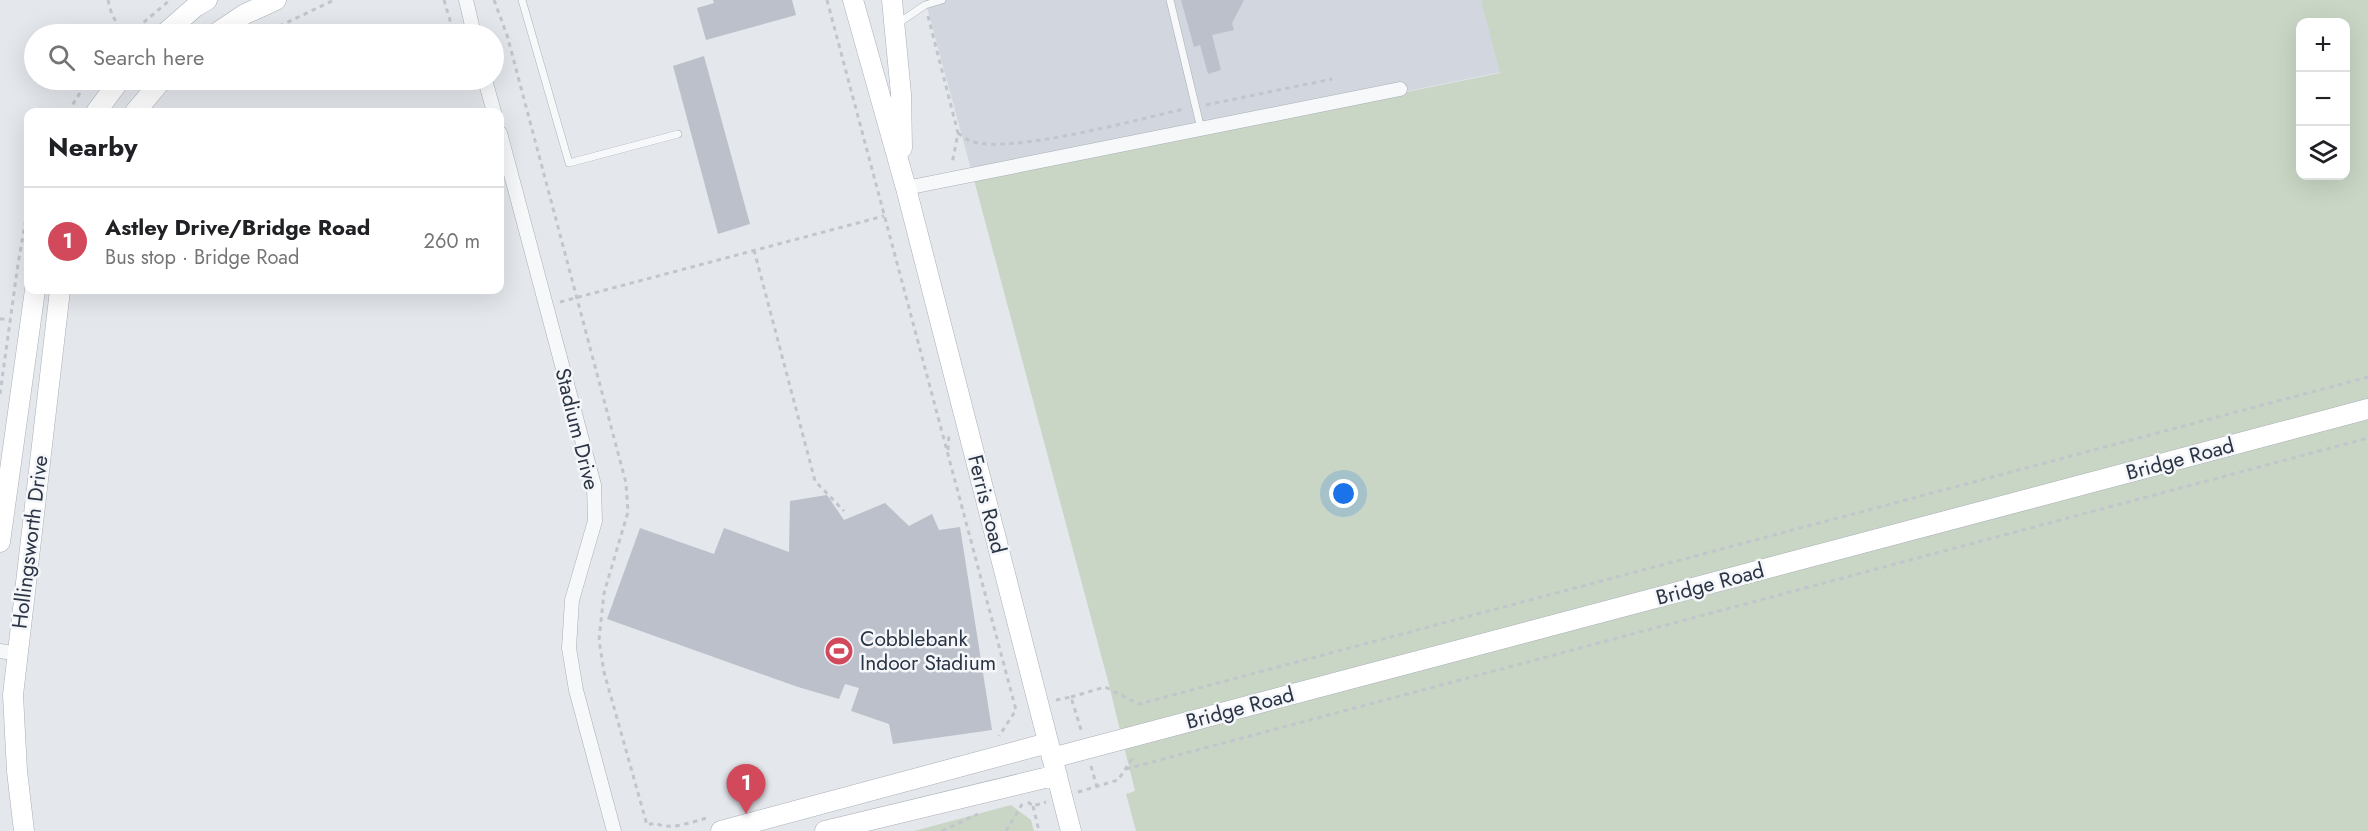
<!DOCTYPE html>
<html lang="en">
<head>
<meta charset="utf-8">
<style>
	:root { --surface:#fff; --page:#f6f6f6; --text:#202124; --muted:#757577; --line:#e0e0e0; --accent:#d1495b }
	body { margin:0; font-family:Jost,sans-serif; background:var(--page); color:var(--text) }
	.controls { position:absolute; right:18px; top:18px; display:grid; overflow:hidden; border-radius:12px; box-shadow:0 6px 24px #0002 }
	.controls button { width:54px; height:54px; display:grid; place-items:center; padding:0; border:0; border-bottom:2px solid var(--line); background:var(--surface); color:var(--text); font:30px sans-serif }
	.you { position:absolute; left:1344px; top:494px; width:21px; height:21px; margin:-15px; border:4px solid #fff; border-radius:50%; background:#1a73e8; box-shadow:0 0 0 9px #1a73e833 }
	.badge { display:grid; place-items:center; width:39px; height:39px; border-radius:50%; background:var(--accent); color:#fff; font-size:20px; font-weight:700 }
	.pin { position:absolute; translate:-50% -50px; filter:drop-shadow(0 2px 3px #0008) }
	.pin::after { content:''; position:absolute; top:32px; width:21px; height:18px; background:inherit; clip-path:polygon(0 0,100% 0,50% 100%) }
	.list { margin:0; padding:0; list-style:none }
	h2 { display:flex; justify-content:space-between; align-items:center; height:78px; margin:0; padding:0 24px; font-size:26px }
	h2 small { font-size:20px; font-weight:400; color:var(--muted) }
	.list li { display:grid; grid-template-columns:39px 1fr auto; gap:18px; align-items:center; box-sizing:border-box; height:108px; padding:0 24px; border-top:2px solid var(--line) }
	.list b { display:block; font-size:22px; white-space:nowrap }
	.list p { margin:0; font-size:20px; white-space:nowrap; color:var(--muted) }
	.list em { font-size:20px; font-style:normal; color:var(--muted) }
	.icon { flex:none; width:33px; height:33px; fill:none; stroke:currentColor; stroke-width:2; stroke-linecap:round; stroke-linejoin:round }
	.map { position:relative; flex:none; width:2368px; height:831px; overflow:hidden }
	.search { position:absolute; background:var(--surface); box-shadow:0 6px 24px #0002; left:24px; top:24px; width:480px; height:66px; display:flex; align-items:center; gap:15px; box-sizing:border-box; padding:0 21px; border-radius:33px; color:var(--muted); font-size:22px }
	.panel { position:absolute; background:var(--surface); box-shadow:0 6px 24px #0002; left:24px; top:108px; width:480px; height:186px; border-radius:12px }
	.map>svg:first-child { display:block }
	.built { fill:#d2d6de }
	.green { fill:#c9d6c5; fill-rule:evenodd }
	.building { fill:#bbc0ca }
	.lines { fill:none; stroke-linecap:round; stroke-linejoin:round }
	.lane-casing { stroke:#a9aeb7; stroke-width:8 }
	.street-casing { stroke:#a9aeb7; stroke-width:15 }
	.secondary-casing { stroke:#a9aeb7; stroke-width:21 }
	.path { stroke:#c2c5cb; stroke-width:3; stroke-dasharray:4.5 4.5; stroke-linecap:butt }
	.lane { stroke:#f7f8fa; stroke-width:7 }
	.street { stroke:#f7f8fa; stroke-width:14 }
	.secondary { stroke:#fff; stroke-width:20 }
	.labels { text-anchor:middle; stroke-width:5; stroke-linejoin:round; paint-order:stroke }
	.street-label { font-size:21px; fill:#2b3445; stroke:#f4f6f9 }
	.poi-label { font-size:21px; fill:#2b3445; stroke:#f4f6f9; text-anchor:start }
</style>
</head>
<body>
<div class="map">
<svg width="2368" height="831" viewBox="0 0 2368 831">
	<rect width="100%" height="100%" fill="#e4e7ec"/>
	<path class="built" d="M925,0H1481L1501,72L974,180Z"/>
	<path class="green" d="M1481,0H2368V831H1136L1126,794L1135,791L1108,681L974,180L1500,73ZM2300,22H2346V176H2300Z
		M1011,805L1031,820L1034,831H914Z"/>
	<path class="building" d="M713,0H792L796,15L706,40L697,8L714,3Z
		M1181,0H1244L1232,23L1234,30L1212,35L1221,70L1208,74L1200,45L1194,47Z
		M704,56L750,224L718,234L673,66Z
		M827,495L844,520L885,503L909,526L932,514L939,530L960,527L992,730L893,744L889,724L851,711L859,688L845,684L839,699L798,687L607,619L640,528L714,554L724,528L789,552L790,501Z"/>
	<g class="lines">
		<g class="lane-casing">
			<path id="lane" d="M522,0L569,163L678,134
				M1170,0L1201,129
				M897,24L925,5L942,0"/>
		</g>
		<g class="street-casing">
			<path id="street" d="M466,0L474,34
				M485,80L494,112
				M500,133L594,485L595,521L572,600L569,648L576,690L614,831
				M906,188L1400,89
				M0,651L17,654"/>
		</g>
		<g class="secondary-casing">
			<path id="secondary" d="M853,0L906,188L1071,831
				M892,0L901,94L902,148
				M164,34L195,7L207,0
				M215,34L245,14L276,0
				M96,112L120,80
				M135,112L162,80
				M0,542L35,290
				M1052,758L2368,409
				M24,831L17,771L13,695L60,290
				M721,831L1048,743
				M825,831L1057,775"/>
		</g>
		<path class="path" d="M108,0L112,15L124,34
			M444,0L454,34
			M494,0L507,35L626,483L628,512L604,593L599,640L604,672L647,825L655,823C671,831 691,822 707,818
			M827,0L1016,710L999,736
			M928,16L958,133L952,164
			M130,34L170,0
			M263,34L334,0
			M178,87L189,80
			M1206,105L1332,79
			M68,112L88,80
			M958,133C962,136 966,139 970,141C1009,155 1139,119 1184,109
			M754,250L815,481L844,511
			M560,302L884,216
			M0,319H10
			M0,394L18,264L28,207
			M948,450L949,433
			M1071,697L1105,687L1139,704L2368,377
			M1056,700L1071,697L1082,733
			M1091,766L1097,787
			M1126,769L2368,438
			M1078,792L1118,780L1134,756
			M1028,802L1033,806L1046,802
			M1033,806L1039,831
			M942,831L978,814
			M1006,831L1024,801"/>
		<use href="#lane" class="lane"/>
		<use href="#street" class="street"/>
		<use href="#secondary" class="secondary"/>
	</g>
	<defs>
		<g id="stadium-disc" transform="scale(1.5)"><circle r="9.5" fill="#d1495b" stroke="#f4f6f9"/><path d="M0-5a6.5 5 0 1 0 0 10a6.5 5 0 1 0 0-10ZM-3.5-1.8h7v3.6h-7Z" fill="#fff"/></g>
	</defs>
	<g fill-rule="evenodd">
		<use href="#stadium-disc" x="839" y="651"/>
	</g>
	<g class="labels">
		<g class="street-label">
			<text transform="translate(577 429) rotate(76)" y="7">Stadium Drive</text>
			<text transform="translate(2180 459) rotate(-15)" y="7">Bridge Road</text>
			<text transform="translate(987 504) rotate(76)" y="7">Ferris Road</text>
			<text transform="translate(30 542) rotate(-83)" y="7">Hollingsworth Drive</text>
			<text transform="translate(1710 584) rotate(-15)" y="7">Bridge Road</text>
			<text transform="translate(1240 708) rotate(-15)" y="7">Bridge Road</text>
		</g>
		<g class="poi-label">
			<text x="860" y="646">Cobblebank<tspan x="860" dy="24">Indoor Stadium</tspan></text>
		</g>
	</g>
</svg>
<div class="controls">
<button>+</button>
<button>−</button>
<button><svg class="icon" aria-label="layers" viewBox="0 0 24 24"><path d="M12 4l9 5-9 5-9-5zM3 14l9 5 9-5"/></svg></button>
</div>
<div class="you"></div>
<div class="pin badge" style="left:746px;top:814px">1</div>
<div class="search"><svg class="icon" aria-label="search" viewBox="0 0 24 24"><circle cx="10" cy="10" r="6"/><path d="M15 15l6 6"/></svg>Search here</div>
<section class="panel">
<h2>Nearby<small></small></h2>
<ul class="list">
<li><span class="badge">1</span><div><b>Astley Drive/Bridge Road</b><p>Bus stop · Bridge Road</p></div><em>260 m</em></li>
</ul>
</section>
</div>
</body>
</html>
